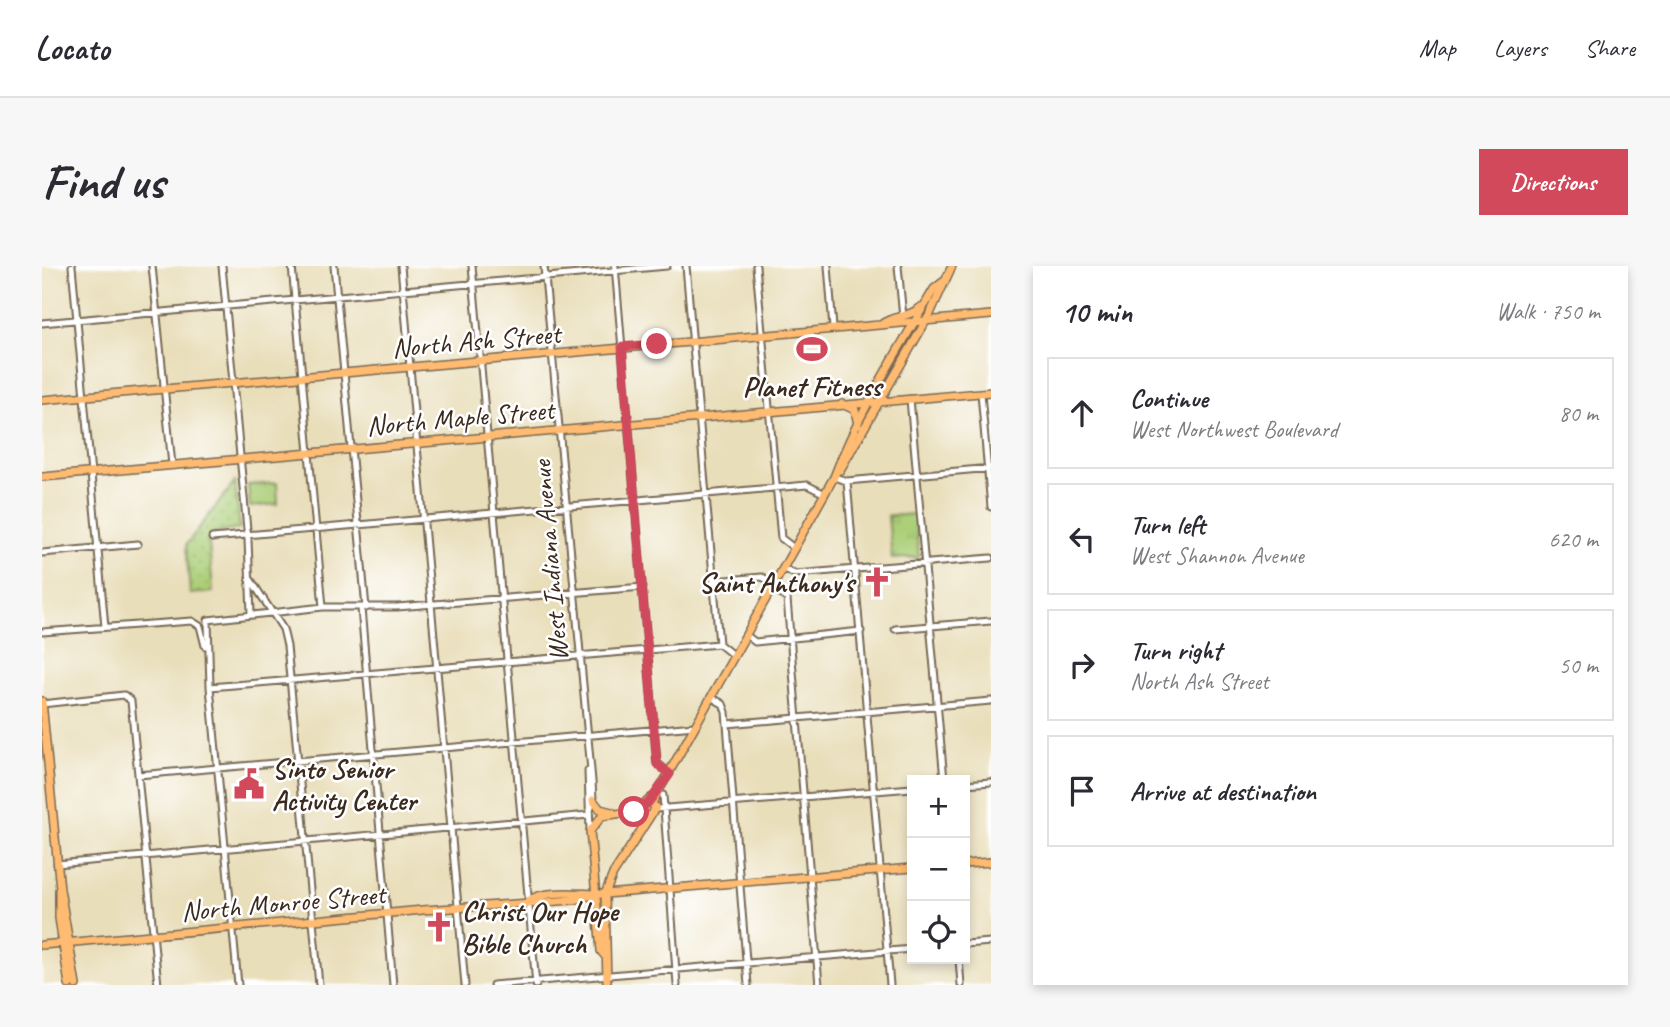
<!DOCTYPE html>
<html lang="en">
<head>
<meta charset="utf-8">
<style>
	:root { --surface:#fff; --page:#f7f7f7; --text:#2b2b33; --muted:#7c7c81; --line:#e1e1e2; --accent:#d1495b }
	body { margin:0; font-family:Caveat,sans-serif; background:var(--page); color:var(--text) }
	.controls { position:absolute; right:21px; bottom:21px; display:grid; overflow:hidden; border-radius:0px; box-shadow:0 4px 10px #0003 }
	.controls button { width:63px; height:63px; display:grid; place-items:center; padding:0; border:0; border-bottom:2px solid var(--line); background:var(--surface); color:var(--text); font:35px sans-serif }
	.stop { position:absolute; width:21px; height:21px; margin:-16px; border:5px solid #d1495b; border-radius:50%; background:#fff }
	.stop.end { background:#d1495b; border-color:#fff; box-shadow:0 2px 7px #0008 }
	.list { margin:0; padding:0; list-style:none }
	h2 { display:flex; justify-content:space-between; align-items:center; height:91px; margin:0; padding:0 28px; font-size:30px }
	h2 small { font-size:23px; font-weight:400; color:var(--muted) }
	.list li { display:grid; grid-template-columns:46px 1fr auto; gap:21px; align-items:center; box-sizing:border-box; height:112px; margin:0 14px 14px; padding:0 14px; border:2px solid var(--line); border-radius:0px }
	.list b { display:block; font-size:26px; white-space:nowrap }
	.list p { margin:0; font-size:23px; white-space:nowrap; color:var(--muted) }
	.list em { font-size:23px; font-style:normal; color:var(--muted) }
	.icon { flex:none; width:38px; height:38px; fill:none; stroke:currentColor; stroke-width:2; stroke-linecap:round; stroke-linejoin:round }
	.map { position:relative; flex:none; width:949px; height:719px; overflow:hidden; border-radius:0px }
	header { display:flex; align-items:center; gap:42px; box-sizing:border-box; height:98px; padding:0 35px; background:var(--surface); border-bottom:2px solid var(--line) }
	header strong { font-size:33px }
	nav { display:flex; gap:38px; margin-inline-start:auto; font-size:24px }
	.intro { display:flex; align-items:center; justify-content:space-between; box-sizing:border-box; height:168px; padding:0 42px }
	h1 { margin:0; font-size:49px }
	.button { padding:18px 32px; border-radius:0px; background:var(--accent); color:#fff; font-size:24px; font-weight:700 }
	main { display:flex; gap:42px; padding:0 42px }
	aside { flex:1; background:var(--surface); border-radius:0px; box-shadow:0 4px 10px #0003 }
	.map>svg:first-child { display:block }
	.grass { fill:url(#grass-dots); stroke:#737c4a; stroke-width:2 }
	.park { fill:url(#park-tufts); stroke:#737c4a; stroke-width:2 }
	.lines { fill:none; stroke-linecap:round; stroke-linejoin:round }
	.minor-casing { stroke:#786955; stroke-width:9 }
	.major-casing { stroke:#786955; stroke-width:10 }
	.minor { stroke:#fff; stroke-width:5 }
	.major { stroke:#febb71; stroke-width:7 }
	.route { stroke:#d1495b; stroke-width:9 }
	.labels { text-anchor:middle; stroke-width:5; stroke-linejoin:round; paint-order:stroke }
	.street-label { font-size:28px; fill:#3b2a1e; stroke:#fff }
	.poi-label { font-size:28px; font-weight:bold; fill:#3b2a1e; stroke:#fff; text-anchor:start }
</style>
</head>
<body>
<header>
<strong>Locato</strong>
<nav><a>Map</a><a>Layers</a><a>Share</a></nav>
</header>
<div class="intro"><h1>Find us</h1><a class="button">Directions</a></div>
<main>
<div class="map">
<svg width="949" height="719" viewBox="0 0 949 719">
	<defs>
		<pattern id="grass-dots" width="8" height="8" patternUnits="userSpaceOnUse" patternTransform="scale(1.75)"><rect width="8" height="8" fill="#abce77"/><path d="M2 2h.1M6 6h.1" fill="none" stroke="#94b166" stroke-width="1.8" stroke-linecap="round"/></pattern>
		<pattern id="park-tufts" width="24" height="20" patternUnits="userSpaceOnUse" patternTransform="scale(1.75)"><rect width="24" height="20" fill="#abce77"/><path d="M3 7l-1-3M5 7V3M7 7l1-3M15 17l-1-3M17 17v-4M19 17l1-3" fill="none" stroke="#94b166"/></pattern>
	</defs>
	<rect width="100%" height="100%" fill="#fff"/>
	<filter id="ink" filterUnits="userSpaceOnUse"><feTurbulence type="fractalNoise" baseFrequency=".0143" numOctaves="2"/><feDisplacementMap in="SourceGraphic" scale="14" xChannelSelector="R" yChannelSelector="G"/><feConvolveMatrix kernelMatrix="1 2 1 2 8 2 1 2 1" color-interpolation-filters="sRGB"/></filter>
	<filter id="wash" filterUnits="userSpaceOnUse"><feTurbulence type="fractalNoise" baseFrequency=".00686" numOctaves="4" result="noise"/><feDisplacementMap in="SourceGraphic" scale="28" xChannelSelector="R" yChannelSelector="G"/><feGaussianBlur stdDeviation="1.57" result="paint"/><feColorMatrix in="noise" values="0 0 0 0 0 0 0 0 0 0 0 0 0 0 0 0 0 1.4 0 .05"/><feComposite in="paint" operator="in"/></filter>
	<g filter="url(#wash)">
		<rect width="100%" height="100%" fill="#e9deba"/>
		<path class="grass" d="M193,216L198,263L171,267L167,277L171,326L148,328L144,279Z"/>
		<path class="park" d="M235,217L236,238L208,241L206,219Z
			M873,248L877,291L850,293L846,250Z"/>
	</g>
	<g filter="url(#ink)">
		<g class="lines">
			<g class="minor-casing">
				<path id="minor" d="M30,0L63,361
					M110,0L130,199
					M180,0L206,274L209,348
					M250,0L281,341
					M292,0L324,342
					M359,0L423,719
					M430,0L494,719
					M502,0L550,515L551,534L547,549
					M573,0L615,497L627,507
					M644,0L677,378L692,390
					M714,0L739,272L752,282
					M786,0L791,62
					M856,0L861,51
					M0,57L625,0
					M939,127L949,241
					M868,133L902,514
					M792,211L805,215L949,202
					M805,215L848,719
					M170,272L765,219L783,228
					M0,287L96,278
					M741,303L753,308L949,292
					M209,314L241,363L245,380L277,719
					M672,315L720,311L733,318
					M731,321L745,333L777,719
					M319,342L351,719
					M853,363L949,355
					M0,366L150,355L158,360L163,380
					M704,369L713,376L819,365
					M168,421L677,378
					M669,431L681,438L684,446L706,719
					M0,438L82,429L89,435L116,719
					M685,458L949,435
					M546,505L548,565
					M96,509L653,460
					M923,518L949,516
					M621,529L635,719
					M613,543L870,522
					M15,598L547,549
					M923,678L949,676
					M917,693L919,719
					M196,719L168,421L166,354L281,341H355L601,321
					M451,719L870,683"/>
			</g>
			<g class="major-casing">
				<path id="major" d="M840,58C852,49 867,52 879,41
					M0,134L949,49
					M800,138L813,144L816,159
					M798,204L888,48L910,0
					M0,211L949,126
					M0,435L18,623L34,719
					M551,534L558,543L570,546
					M613,543L610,537L792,211C817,145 857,83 892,23L901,16
					M923,598L949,596
					M17,624V652L27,719
					M486,635C502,622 544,629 563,628L870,602
					M0,679L381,644L532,634L554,628
					M563,690L559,685L548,565L560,550L595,545L609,532
					M565,719L563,628L571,608L614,541"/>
			</g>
			<use href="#minor" class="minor"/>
			<use href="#major" class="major"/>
		</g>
	</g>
	<g class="lines" filter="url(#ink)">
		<path class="route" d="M592,546L606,537L628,508L615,498L580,81L615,78"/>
	</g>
	<defs>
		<g id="stadium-bare" transform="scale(2.415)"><path d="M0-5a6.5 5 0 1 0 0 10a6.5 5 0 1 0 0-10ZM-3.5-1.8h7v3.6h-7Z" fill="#d1495b" stroke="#fff" stroke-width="2.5" paint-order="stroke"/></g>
		<g id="church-bare" transform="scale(2.415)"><path d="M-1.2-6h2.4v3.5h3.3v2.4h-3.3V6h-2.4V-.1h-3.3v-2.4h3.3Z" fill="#d1495b" stroke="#fff" stroke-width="2.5" paint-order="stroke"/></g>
		<g id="civic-bare" transform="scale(2.415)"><path d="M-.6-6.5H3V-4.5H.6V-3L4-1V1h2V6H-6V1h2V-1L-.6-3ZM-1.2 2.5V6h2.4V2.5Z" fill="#d1495b" stroke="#fff" stroke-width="2.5" paint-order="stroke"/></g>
	</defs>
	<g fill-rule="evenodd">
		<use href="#stadium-bare" x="770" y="83"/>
		<use href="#church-bare" x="835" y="316"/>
		<use href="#civic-bare" x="207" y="518"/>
		<use href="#church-bare" x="397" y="661"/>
	</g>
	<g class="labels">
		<g class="street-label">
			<text transform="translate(434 74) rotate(-5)" y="10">North Ash Street</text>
			<text transform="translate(418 151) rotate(-5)" y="10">North Maple Street</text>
			<text transform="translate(507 295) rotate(-95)" y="10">West Indiana Avenue</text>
			<text transform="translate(241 636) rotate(-5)" y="10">North Monroe Street</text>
		</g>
		<g class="poi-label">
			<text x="770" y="130" text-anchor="middle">Planet Fitness</text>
			<text x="812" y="326" text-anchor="end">Saint Anthony's</text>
			<text x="230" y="512">Sinto Senior<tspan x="230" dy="32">Activity Center</tspan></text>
			<text x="420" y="655">Christ Our Hope<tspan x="420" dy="32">Bible Church</tspan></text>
		</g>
	</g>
</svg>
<div class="controls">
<button>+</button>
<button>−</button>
<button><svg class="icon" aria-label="locate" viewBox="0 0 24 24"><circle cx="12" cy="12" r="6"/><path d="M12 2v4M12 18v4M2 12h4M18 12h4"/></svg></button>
</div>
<div class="stop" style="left:592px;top:546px"></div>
<div class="stop end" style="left:615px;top:78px"></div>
</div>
<aside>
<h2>10 min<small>Walk · 750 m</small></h2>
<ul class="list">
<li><svg class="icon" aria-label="ahead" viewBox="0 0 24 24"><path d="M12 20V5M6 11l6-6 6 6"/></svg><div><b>Continue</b><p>West Northwest Boulevard</p></div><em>80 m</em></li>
<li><svg class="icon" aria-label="left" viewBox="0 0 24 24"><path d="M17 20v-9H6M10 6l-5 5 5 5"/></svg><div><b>Turn left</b><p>West Shannon Avenue</p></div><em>620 m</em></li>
<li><svg class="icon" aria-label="right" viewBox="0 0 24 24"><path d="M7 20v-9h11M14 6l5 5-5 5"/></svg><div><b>Turn right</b><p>North Ash Street</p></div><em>50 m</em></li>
<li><svg class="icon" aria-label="arrive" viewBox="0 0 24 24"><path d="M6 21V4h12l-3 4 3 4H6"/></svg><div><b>Arrive at destination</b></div></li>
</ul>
</aside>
</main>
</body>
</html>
